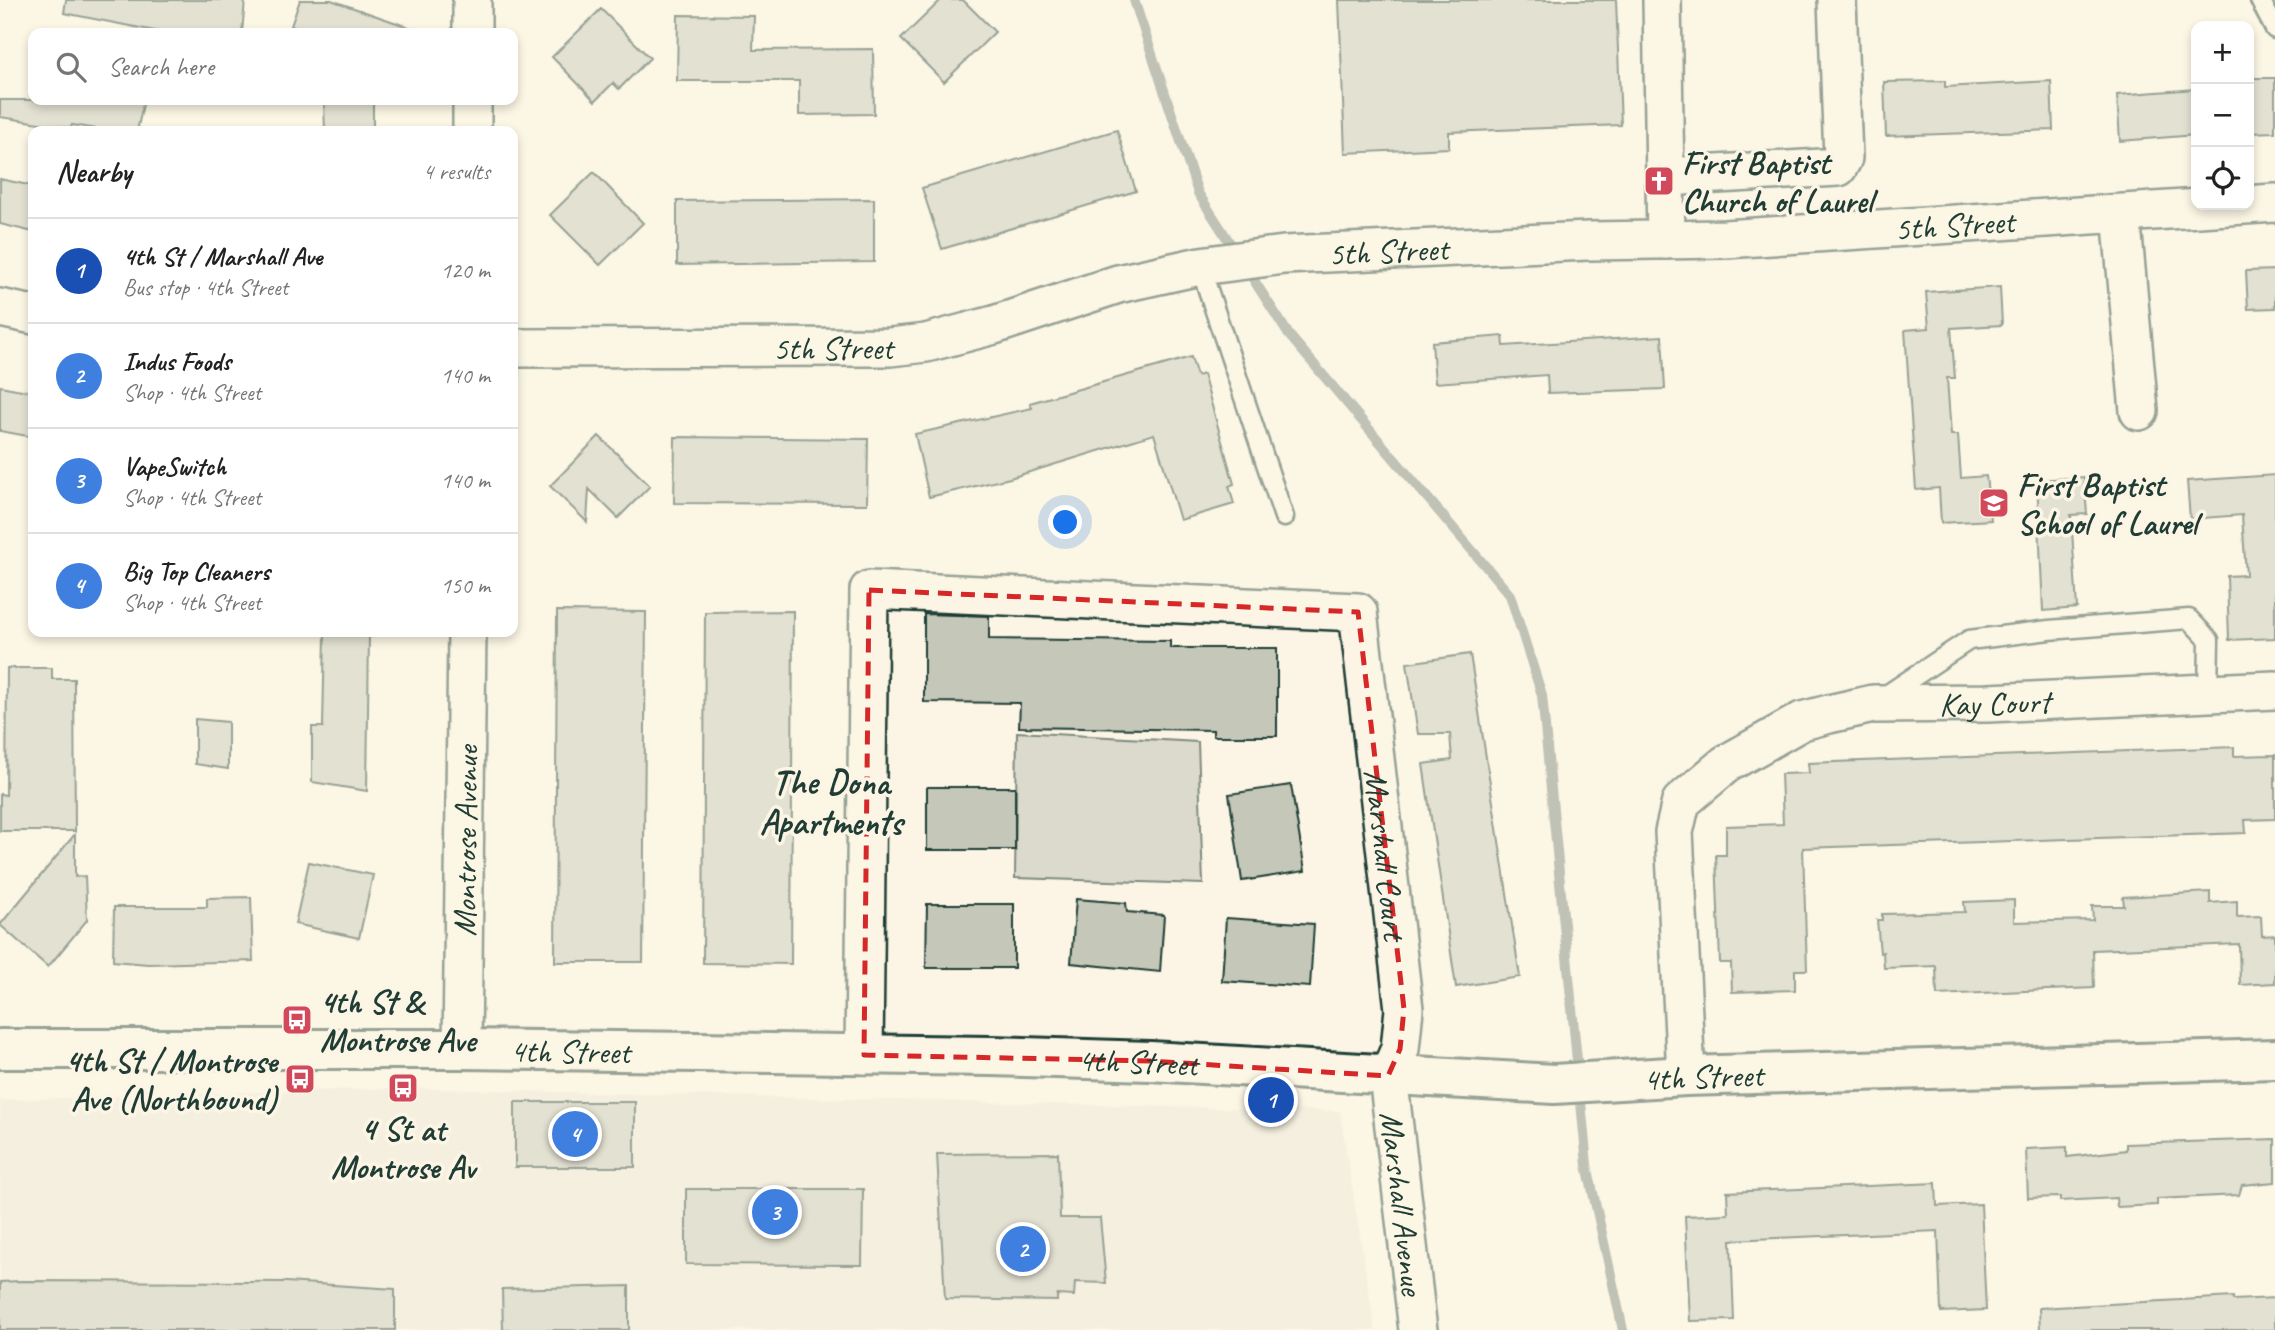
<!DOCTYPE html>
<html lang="en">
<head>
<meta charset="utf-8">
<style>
	:root { --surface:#fff; --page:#f2f2f2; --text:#222; --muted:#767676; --line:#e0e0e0; --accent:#d93025 }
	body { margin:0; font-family:Caveat,sans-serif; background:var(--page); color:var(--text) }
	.controls { position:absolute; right:21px; top:21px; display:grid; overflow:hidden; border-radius:14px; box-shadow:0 4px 10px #0003 }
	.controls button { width:63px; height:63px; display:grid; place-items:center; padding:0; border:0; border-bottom:2px solid var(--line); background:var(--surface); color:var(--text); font:35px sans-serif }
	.you { position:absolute; left:1066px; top:523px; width:24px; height:24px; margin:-18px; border:5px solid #fff; border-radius:50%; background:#1a73e8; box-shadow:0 0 0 10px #1a73e833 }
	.badge { display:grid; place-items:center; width:46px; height:46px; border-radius:50%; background:var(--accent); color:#fff; font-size:23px; font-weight:700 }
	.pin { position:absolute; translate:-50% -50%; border:4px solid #fff; box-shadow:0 2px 7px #0006 }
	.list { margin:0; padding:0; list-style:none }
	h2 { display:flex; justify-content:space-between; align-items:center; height:91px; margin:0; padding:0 28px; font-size:30px }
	h2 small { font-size:23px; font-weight:400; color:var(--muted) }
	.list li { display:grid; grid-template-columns:46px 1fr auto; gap:21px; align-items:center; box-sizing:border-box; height:105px; padding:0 28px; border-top:2px solid var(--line) }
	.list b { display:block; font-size:26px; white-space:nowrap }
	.list p { margin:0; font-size:23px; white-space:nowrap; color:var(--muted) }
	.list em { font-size:23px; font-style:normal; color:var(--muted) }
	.icon { flex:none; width:38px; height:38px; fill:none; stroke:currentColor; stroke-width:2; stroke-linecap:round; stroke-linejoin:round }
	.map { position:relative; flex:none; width:2275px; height:1330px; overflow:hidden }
	.search { position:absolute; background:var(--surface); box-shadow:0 4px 10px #0003; left:28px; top:28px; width:490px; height:77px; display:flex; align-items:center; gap:18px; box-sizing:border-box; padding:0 24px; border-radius:14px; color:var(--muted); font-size:26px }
	.panel { position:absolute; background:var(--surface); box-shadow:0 4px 10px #0003; left:28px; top:126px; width:490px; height:511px; border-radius:14px }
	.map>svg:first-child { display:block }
	.built { fill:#ece7d8 }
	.green { fill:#dcdacc; stroke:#7e8c80; stroke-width:2 }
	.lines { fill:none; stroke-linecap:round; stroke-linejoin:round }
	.stream { stroke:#758479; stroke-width:10 }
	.building { fill:#c5c7b9; stroke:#1f3d34; stroke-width:2 }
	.service-casing { stroke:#1f3d34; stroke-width:23 }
	.minor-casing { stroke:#1f3d34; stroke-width:42 }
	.tertiary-casing { stroke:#1f3d34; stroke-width:44 }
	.service { stroke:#fcf5e5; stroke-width:18 }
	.minor { stroke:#fcf5e5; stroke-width:37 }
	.tertiary { stroke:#fcf5e5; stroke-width:38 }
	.marked { fill:none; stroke:#d62828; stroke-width:5; stroke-dasharray:14 9; stroke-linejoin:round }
	.labels { text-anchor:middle; stroke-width:7; stroke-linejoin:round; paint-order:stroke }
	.poi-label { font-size:33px; font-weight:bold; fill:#1f3d34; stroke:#fcf5e5; text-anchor:start }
	.street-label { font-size:33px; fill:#1f3d34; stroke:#fcf5e5 }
	.neighbourhood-label { font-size:35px; font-weight:bold; fill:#1f3d34; stroke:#fcf5e5 }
</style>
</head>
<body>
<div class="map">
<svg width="2275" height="1330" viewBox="0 0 2275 1330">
	<rect width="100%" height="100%" fill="#fcf5e5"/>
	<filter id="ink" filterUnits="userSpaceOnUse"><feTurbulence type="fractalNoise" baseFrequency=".0143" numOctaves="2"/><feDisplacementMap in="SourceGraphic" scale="14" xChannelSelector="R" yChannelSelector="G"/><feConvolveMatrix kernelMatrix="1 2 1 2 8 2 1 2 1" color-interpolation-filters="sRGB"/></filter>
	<g filter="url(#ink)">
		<path class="built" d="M402,1088L1340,1111L1375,1330H0V1100Z"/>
		<path class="green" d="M1017,732L1198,742L1203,884L1015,878Z"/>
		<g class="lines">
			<path class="stream" d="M1134,0L1198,193L1289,335L1510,595L1542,695L1587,1165L1623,1330"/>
		</g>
		<path class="building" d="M66,0H245L242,33H165L64,13Z
			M300,0H331L414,29L413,33H309L291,26Z
			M941,0H963L995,32L944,82L901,39Z
			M1339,0H1616L1621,125L1449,132V148L1345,153Z
			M601,9L650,58L619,89L613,83L595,101L552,57Z
			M678,15L754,16L753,50L873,49L874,114L799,115V81H677Z
			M2249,78H2275V132L2249,133Z
			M1945,81V87L2051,81L2053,130L1886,136L1884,82Z
			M2196,89V135L2120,141L2117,95Z
			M0,100H144L137,131H108L72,125L71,128L0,117Z
			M373,101V131H325L324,103Z
			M1117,130L1136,191L942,249L922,188Z
			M594,172L643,223L600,265L550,215Z
			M0,179L33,186V232L0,224Z
			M874,199V262L677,265V201Z
			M2275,270V308L2248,309L2246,271Z
			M2000,287L2002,325L1951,328L1955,378H1947L1951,435H1958L1961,478L1986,476L1991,520L1941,523L1939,488L1916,490L1905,330L1929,328L1926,292Z
			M1503,336L1504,346L1662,336L1665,389L1548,393L1547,375L1435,383L1432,342Z
			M1191,357L1197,376L1203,374L1234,484L1229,486L1234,504L1180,520L1154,434L1010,478L929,497L915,434L1032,408L1030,403Z
			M0,386L33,392V437L0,431Z
			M599,436L650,486L618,518L589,489L587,522L550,486Z
			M675,437L868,439L867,504L674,503Z
			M2275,475V638L2229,640L2227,576L2246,575L2242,515L2190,519L2187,481Z
			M2084,477L2087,514L2071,515L2077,608L2043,611L2037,480Z
			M557,611L646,612L643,962H555Z
			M793,611L791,964L703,963L705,612Z
			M924,614L989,616V639L1170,641V648H1277V736H1213V730L1019,727L1020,703L924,702Z
			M325,634L369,635L367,791L312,782V727H323Z
			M1470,654L1520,977L1456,987L1423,764L1452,760L1450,734H1418L1407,663Z
			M7,668H52V679H74L75,831H0V794L6,795Z
			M195,719L228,722V769L195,764Z
			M2234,747V756L2275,755V819L2245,820L2246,833L1803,848L1807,970H1795V990L1732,992L1731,963H1720L1716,855H1726V826L1783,824L1781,774L1809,773L1808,763Z
			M1291,785L1305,871L1242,881L1229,794Z
			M927,787H1015V850H927Z
			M75,834V877L85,876L87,920L48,967L0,925Z
			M309,862L373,875L359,938L295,924Z
			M2210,892V903L2237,901V917L2261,916L2262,936L2275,935V983L2240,985L2239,944L2093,950L2094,988L1937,995L1936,966L1884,968L1883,952L1880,953L1877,920H1882V914L1965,912L1964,902L2014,900V922L2093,920L2092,906H2124L2123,897Z
			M251,897L253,961L148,964L113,961L114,907H207V898Z
			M1076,899L1126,903L1127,912L1164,915L1160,972L1071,963Z
			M927,904H1014V968H926Z
			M1226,918L1314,924L1310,987L1222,981Z
			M515,1102H635V1167H515Z
			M2275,1139V1182L2242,1185L2239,1195L2157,1199V1205L2117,1207L2116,1198L2060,1201V1197L2028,1198L2026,1149L2067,1147V1157L2126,1150V1144Z
			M1058,1153L1060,1218H1100L1106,1283L1075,1282L1074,1296L1057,1295V1301L945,1299L937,1154Z
			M1936,1183L1937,1206L1981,1204L1986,1310L1941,1312L1938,1231L1731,1240L1734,1320L1690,1321L1685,1216L1728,1214L1727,1192Z
			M686,1189H863L862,1265L686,1264Z
			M20,1281L286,1282L395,1289V1330H0V1282Z
			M629,1286V1330H503L502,1289Z
			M2233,1297V1300L2275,1298V1330H2040L2039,1308Z"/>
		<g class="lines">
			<g class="service-casing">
				<path id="service" d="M2260,0L2275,29
					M1200,266L1284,517
					M1882,698L1969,640L2049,630L2189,619L2209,640L2208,693"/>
			</g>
			<g class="minor-casing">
				<g id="minor">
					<path d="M1662,0L1666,240"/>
					<path d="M472,33V0"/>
					<path d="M472,131V100"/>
					<path d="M1665,177L1838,167L1843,158L1837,0"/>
					<path d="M2121,214L2139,411"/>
					<path d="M0,308L33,315"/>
					<path id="s1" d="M513,348L890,347L926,343L994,325L1118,284L1200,266L1284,255L1588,241L1725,239L2275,203"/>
					<path id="s2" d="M462,1049L467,632"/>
					<path id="s3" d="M864,1055L869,590L1358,612L1404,1009L1400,1049L1388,1076L1418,1330"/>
					<path id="s4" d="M1686,1076L1674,832L1681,802L1726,764L1802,721L1829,714L1873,704L1988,703L2275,690"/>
				</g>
			</g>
			<g class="tertiary-casing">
				<g id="tertiary">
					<path id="s5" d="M0,1049H462L991,1056L1150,1061L1554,1084L1686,1076L2275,1059"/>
				</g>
			</g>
			<use href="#service" class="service"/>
			<use href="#minor" class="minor"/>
			<use href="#tertiary" class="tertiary"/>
		</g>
	</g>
	<path d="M0 0H2275V1330H0ZM869,590L1358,612L1404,1009L1400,1049L1388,1076L1150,1061L864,1055Z" fill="#fcf5e5" fill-opacity=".55" fill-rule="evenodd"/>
	<path class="marked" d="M869,590L1358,612L1404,1009L1400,1049L1388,1076L1150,1061L864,1055Z"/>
	<defs>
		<g id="church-square" transform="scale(1.575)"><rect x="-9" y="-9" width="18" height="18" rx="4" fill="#d1495b" stroke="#fcf5e5"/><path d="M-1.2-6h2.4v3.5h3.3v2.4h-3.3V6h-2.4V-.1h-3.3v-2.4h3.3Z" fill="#fff"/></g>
		<g id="school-square" transform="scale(1.575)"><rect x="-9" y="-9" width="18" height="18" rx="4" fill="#d1495b" stroke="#fcf5e5"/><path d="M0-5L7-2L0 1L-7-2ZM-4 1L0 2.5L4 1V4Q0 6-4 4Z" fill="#fff"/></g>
		<g id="bus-square" transform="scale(1.575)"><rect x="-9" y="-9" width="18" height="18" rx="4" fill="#d1495b" stroke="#fcf5e5"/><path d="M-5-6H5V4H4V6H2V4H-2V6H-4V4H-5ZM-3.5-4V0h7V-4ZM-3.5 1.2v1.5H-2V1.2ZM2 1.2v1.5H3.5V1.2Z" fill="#fff"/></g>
	</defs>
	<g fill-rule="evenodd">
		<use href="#church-square" x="1659" y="181"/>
		<use href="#school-square" x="1994" y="503"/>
		<use href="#bus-square" x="297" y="1020"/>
		<use href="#bus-square" x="300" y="1079"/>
		<use href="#bus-square" x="403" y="1088"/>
	</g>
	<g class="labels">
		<g class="poi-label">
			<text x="1682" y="174">First Baptist<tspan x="1682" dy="38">Church of Laurel</tspan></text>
			<text x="2017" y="496">First Baptist<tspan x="2017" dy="38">School of Laurel</tspan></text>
			<text x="320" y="1013">4th St &amp;<tspan x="320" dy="38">Montrose Ave</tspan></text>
			<text x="277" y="1072" text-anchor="end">4th St / Montrose<tspan x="277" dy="38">Ave (Northbound)</tspan></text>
			<text x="403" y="1140" text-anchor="middle">4 St at<tspan x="403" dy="38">Montrose Av</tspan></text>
		</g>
		<g class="street-label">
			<text dy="12" stroke="none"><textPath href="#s1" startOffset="1454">5th Street</textPath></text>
			<text dy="12" stroke="none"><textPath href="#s1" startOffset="887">5th Street</textPath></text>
			<text dy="12" stroke="none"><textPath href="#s1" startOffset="320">5th Street</textPath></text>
			<text dy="12" stroke="none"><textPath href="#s4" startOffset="616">Kay Court</textPath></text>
			<text dy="12" stroke="none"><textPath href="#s2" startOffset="208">Montrose Avenue</textPath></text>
			<text dy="12" stroke="none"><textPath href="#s3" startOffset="1199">Marshall Court</textPath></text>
			<text dy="12" stroke="none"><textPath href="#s5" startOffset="570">4th Street</textPath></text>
			<text dy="12" stroke="none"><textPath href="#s5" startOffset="1138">4th Street</textPath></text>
			<text dy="12" stroke="none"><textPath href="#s5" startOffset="1704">4th Street</textPath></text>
			<text dy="12" stroke="none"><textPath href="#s3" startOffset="1552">Marshall Avenue</textPath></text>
		</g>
		<g class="neighbourhood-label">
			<text x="831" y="794">The Dona<tspan x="831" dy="40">Apartments</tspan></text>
		</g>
	</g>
</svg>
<div class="controls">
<button>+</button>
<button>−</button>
<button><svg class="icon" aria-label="locate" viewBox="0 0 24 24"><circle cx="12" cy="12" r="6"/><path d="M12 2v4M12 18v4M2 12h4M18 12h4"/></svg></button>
</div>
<div class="you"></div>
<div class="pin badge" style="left:1271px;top:1100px;background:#1a4fb4">1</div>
<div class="pin badge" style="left:1023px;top:1249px;background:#3f7fe0">2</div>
<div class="pin badge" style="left:775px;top:1212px;background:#3f7fe0">3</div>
<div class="pin badge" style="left:575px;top:1134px;background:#3f7fe0">4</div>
<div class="search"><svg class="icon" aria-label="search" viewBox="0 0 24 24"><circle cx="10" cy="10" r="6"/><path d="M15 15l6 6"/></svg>Search here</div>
<section class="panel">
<h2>Nearby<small>4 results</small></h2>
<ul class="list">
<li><span class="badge" style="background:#1a4fb4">1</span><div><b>4th St / Marshall Ave</b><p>Bus stop · 4th Street</p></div><em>120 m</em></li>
<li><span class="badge" style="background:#3f7fe0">2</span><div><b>Indus Foods</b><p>Shop · 4th Street</p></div><em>140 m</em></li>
<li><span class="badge" style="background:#3f7fe0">3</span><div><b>VapeSwitch</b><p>Shop · 4th Street</p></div><em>140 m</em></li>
<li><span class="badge" style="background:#3f7fe0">4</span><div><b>Big Top Cleaners</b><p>Shop · 4th Street</p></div><em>150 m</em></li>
</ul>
</section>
</div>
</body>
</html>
